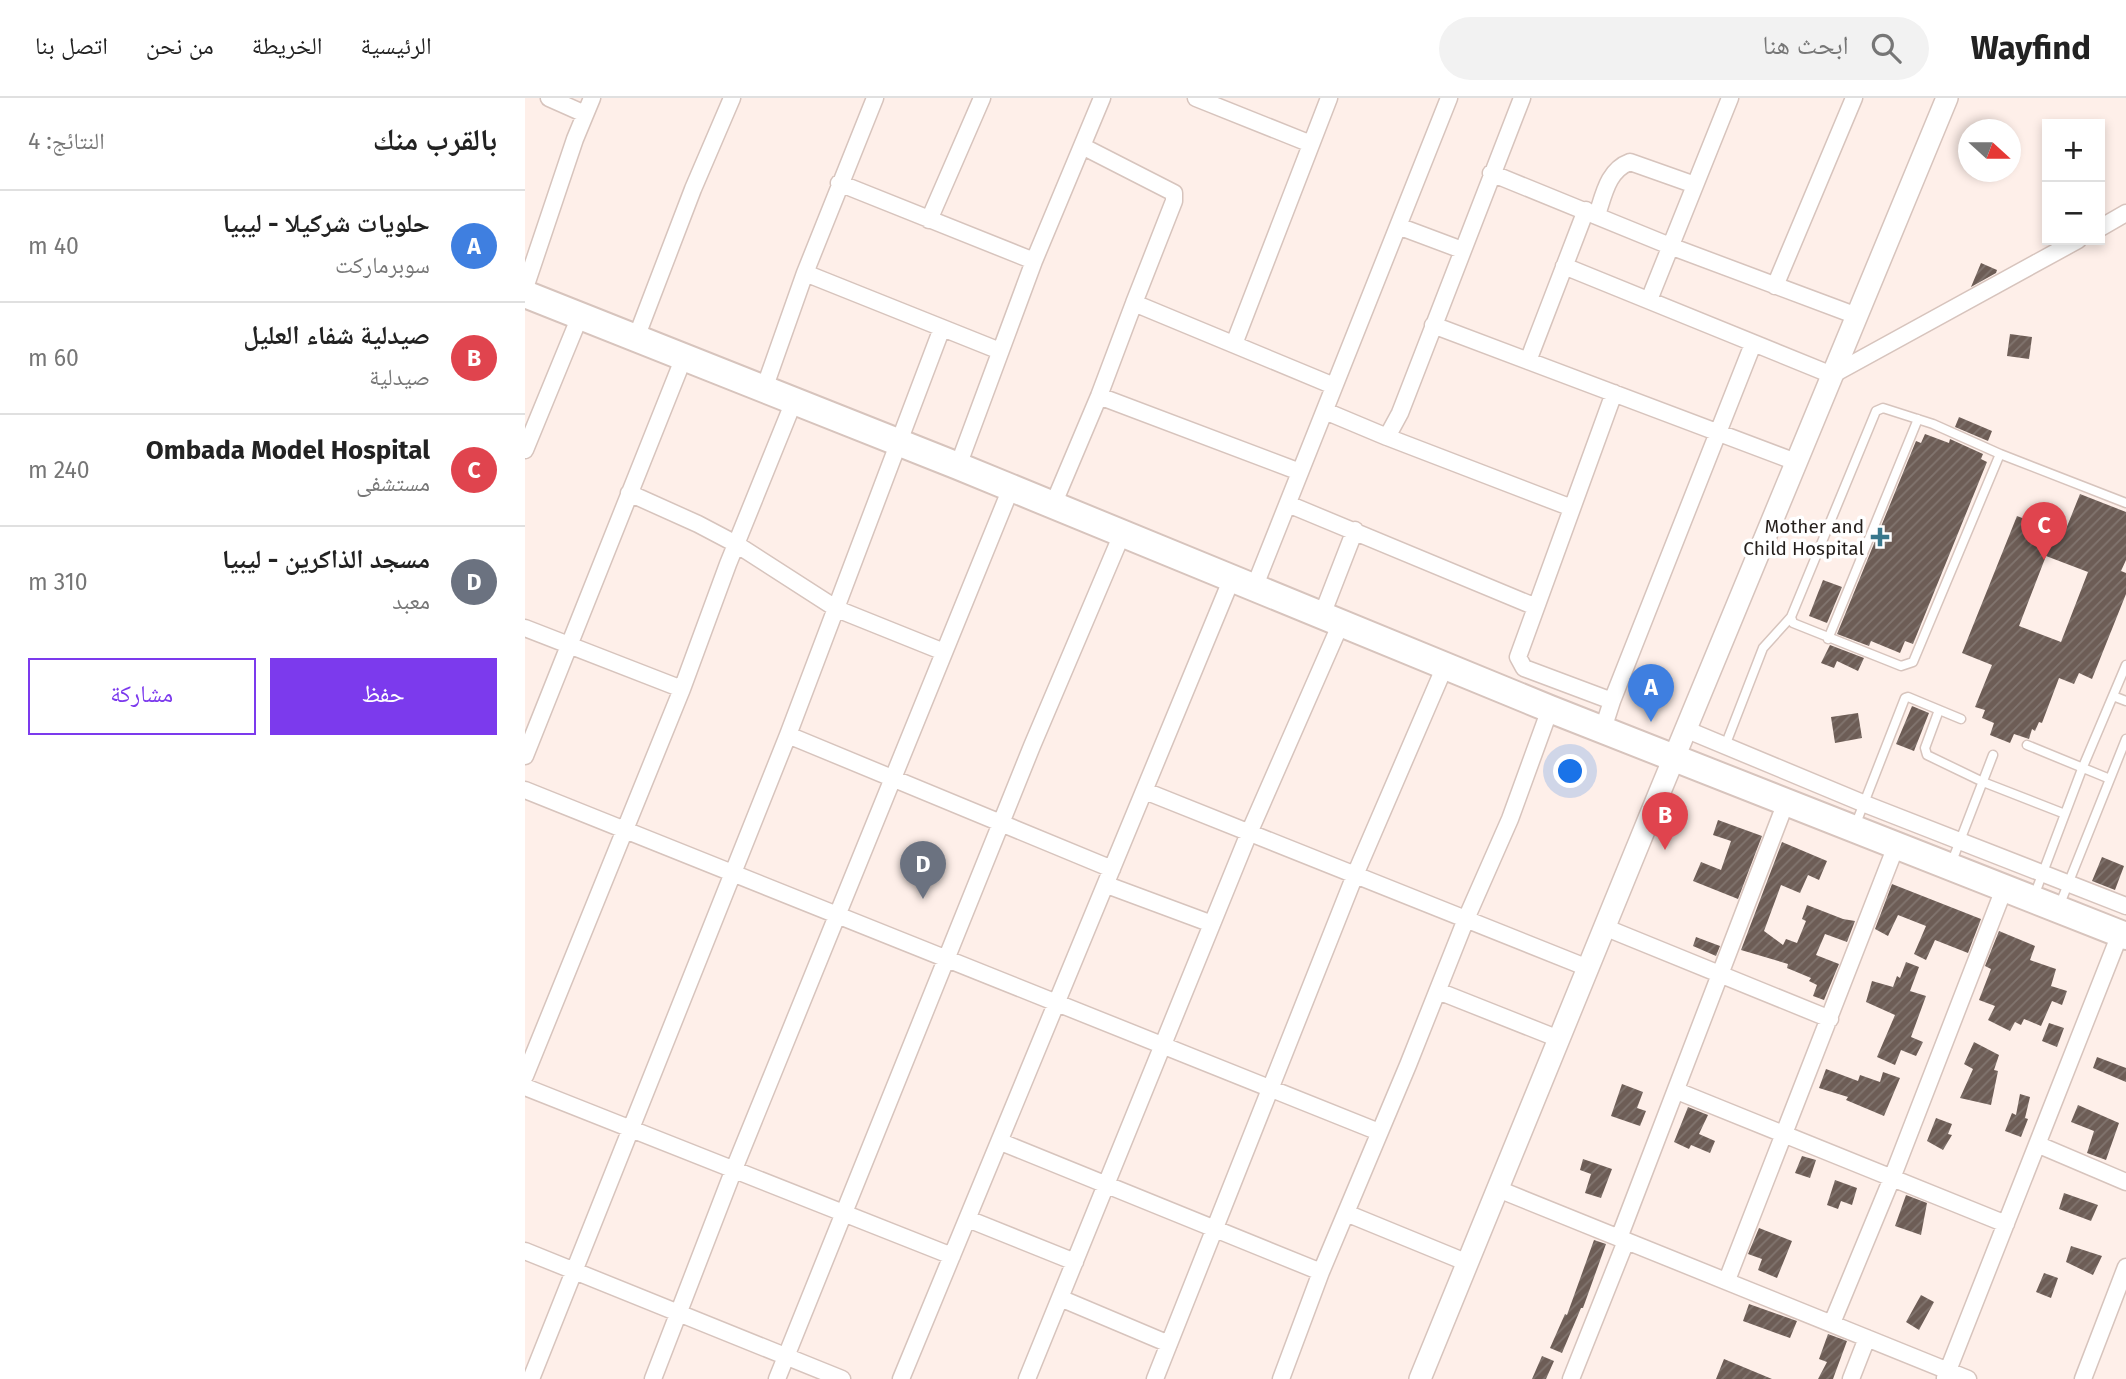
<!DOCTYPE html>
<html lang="ar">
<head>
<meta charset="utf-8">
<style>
	:root { --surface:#fff; --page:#f2f2f2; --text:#222; --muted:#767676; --line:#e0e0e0; --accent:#7c3aed }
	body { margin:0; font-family:"Fira Sans","Noto Naskh Arabic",sans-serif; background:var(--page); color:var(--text); direction:rtl }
	.controls { position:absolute; right:21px; top:21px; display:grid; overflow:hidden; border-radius:0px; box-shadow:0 4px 10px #0003 }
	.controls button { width:63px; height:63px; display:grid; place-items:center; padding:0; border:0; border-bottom:2px solid var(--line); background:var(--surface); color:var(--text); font:35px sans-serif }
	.compass { position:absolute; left:1433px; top:21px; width:63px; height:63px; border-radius:50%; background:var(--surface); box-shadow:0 4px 10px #0003; rotate:111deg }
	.you { position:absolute; left:1046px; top:674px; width:24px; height:24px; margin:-18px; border:5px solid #fff; border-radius:50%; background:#1a73e8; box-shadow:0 0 0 10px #1a73e833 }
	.badge { display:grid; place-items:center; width:46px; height:46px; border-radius:50%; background:var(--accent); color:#fff; font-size:23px; font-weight:700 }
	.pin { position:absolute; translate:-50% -58px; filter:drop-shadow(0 2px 4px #0008) }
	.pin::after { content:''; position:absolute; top:37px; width:24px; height:21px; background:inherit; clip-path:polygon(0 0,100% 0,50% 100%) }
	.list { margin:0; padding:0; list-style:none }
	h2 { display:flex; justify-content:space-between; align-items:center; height:91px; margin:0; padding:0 28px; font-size:30px }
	h2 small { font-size:23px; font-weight:400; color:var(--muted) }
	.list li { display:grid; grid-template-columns:46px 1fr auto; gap:21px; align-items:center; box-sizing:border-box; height:112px; padding:0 28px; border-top:2px solid var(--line) }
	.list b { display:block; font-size:26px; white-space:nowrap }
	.list p { margin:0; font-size:23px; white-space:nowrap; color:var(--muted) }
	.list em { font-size:23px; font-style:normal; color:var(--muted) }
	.actions { display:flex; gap:14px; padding:21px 28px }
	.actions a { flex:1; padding:16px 0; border:2px solid var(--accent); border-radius:0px; text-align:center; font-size:24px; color:var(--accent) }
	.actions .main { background:var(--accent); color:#fff }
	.icon { flex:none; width:38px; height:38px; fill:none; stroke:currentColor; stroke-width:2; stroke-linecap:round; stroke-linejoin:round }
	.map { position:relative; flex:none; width:1601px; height:1281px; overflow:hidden; direction:ltr }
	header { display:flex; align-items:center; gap:42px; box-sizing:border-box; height:98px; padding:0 35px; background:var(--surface); border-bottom:2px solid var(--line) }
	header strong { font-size:33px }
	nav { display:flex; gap:38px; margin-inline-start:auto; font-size:24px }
	.search { width:490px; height:63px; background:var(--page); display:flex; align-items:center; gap:18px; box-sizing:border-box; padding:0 24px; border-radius:38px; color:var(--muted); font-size:26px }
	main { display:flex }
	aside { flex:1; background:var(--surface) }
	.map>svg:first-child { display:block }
	.building { fill:url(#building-hatch); fill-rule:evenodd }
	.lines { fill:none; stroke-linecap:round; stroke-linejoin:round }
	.service-casing { stroke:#d7c4bd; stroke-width:11 }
	.minor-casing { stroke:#d7c4bd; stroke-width:19 }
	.tertiary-casing { stroke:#d7c4bd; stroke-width:24 }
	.trunk-casing { stroke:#d7c4bd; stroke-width:30 }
	.service { stroke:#fff; stroke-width:8 }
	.minor { stroke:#fff; stroke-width:16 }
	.tertiary { stroke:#fff; stroke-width:21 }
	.trunk { stroke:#fff; stroke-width:26 }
	.poi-dot { fill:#38778c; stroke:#fff; stroke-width:2.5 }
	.labels { text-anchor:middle; stroke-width:7; stroke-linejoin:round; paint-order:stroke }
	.poi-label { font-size:19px; fill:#251f1c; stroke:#fff; text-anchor:end }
</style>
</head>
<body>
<header>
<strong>Wayfind</strong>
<div class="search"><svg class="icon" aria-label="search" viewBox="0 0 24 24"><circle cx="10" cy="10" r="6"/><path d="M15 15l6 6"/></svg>ابحث هنا</div>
<nav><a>الرئيسية</a><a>الخريطة</a><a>من نحن</a><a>اتصل بنا</a></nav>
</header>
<main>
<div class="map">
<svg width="1601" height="1281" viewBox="0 0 1601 1281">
	<defs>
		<pattern id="building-hatch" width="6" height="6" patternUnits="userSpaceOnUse" patternTransform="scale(1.75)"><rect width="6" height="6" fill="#6d5d56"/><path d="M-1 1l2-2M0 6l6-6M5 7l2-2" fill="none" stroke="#81756f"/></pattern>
	</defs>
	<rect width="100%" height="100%" fill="#feefe9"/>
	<path class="building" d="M1456,165L1472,172L1471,175L1446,189Z
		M1485,236L1507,239L1504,261L1482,258Z
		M1434,319L1467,333L1463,343L1430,329Z
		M1400,336L1424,345L1425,341L1458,356L1456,361L1462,364L1388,546L1380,543L1375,555L1346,543L1344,548L1312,536L1391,343L1396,345Z
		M1555,396L1601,414V462L1596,473L1601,475V496L1567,581L1554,575L1549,586L1534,580L1517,625L1514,624L1510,633L1507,631L1504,641L1489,636L1485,645L1465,637L1469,625L1457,620L1460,612L1450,609L1467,567L1437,555L1492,418L1539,436ZM1521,458L1563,474L1536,544L1494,528Z
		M1298,482L1317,489L1302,525L1284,518Z
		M1305,547L1339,560L1333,573L1312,563L1309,570L1296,565Z
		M1387,608L1404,615L1389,653L1371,646Z
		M1333,615L1337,640L1310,645L1306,619Z
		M1193,722L1237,738L1213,801L1168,783L1176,764L1196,772L1206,743L1188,737Z
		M1257,744L1302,763L1294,782L1283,777L1275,795L1256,787L1239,833L1258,847L1261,841L1272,845L1281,823L1277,821L1282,807L1318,821L1330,823L1322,844L1300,836L1291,857L1314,866L1299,902L1288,898L1292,887L1284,883L1286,880L1262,870L1263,866L1216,852Z
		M1577,759L1599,768L1590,792L1567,783Z
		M1367,786L1456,821L1443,855L1410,842L1401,862L1389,856L1401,828L1373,817L1363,838L1350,831Z
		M1474,833L1510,848L1505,862L1531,871L1526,888L1542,893L1537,907L1527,903L1516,928L1499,921L1496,927L1490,924L1485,933L1463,922L1470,908L1454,902L1466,871L1460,868Z
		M1171,839L1195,848L1191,858L1168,848Z
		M1381,864L1394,869L1385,893L1401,898L1386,939L1398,944L1391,958L1376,952L1370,967L1352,959L1370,917L1341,904L1347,883L1368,889L1372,878L1375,880Z
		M1524,925L1539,930L1532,949L1517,943Z
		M1449,944L1474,957L1469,972L1473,973L1466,1007L1435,1000L1448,971L1439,966Z
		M1572,959L1601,970V984L1568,970Z
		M1301,971L1333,983L1335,977L1355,984L1358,974L1375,980L1359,1018L1321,1002L1323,999L1294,990Z
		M1097,986L1118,994L1112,1010L1121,1013L1115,1028L1086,1018Z
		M1495,996L1505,999L1500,1020L1503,1021L1496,1039L1480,1033L1487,1015L1491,1017Z
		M1553,1007L1594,1025L1581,1062L1562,1055L1569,1033L1546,1024Z
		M1163,1009L1183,1017L1174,1036L1190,1043L1185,1055L1166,1047L1164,1051L1149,1044Z
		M1411,1020L1427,1026L1423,1036L1427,1037L1418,1052L1402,1043Z
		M1277,1058L1291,1062L1285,1080L1270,1075Z
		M1058,1061L1087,1071L1076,1100L1060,1095L1066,1076L1055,1072Z
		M1310,1082L1332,1090L1327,1107L1316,1103L1313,1111L1302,1107Z
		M1539,1095L1573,1107L1566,1123L1534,1111Z
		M1381,1097L1402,1105L1396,1137L1370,1128Z
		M1234,1130L1267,1143L1252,1180L1233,1172L1237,1161L1223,1156Z
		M1069,1142L1081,1146L1058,1210H1056L1037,1255L1025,1250L1040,1216L1042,1217Z
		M1546,1148L1577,1158L1568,1177L1541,1164Z
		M1519,1175L1533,1180L1526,1200L1511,1194Z
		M1396,1197L1409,1204L1394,1232L1381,1224Z
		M1224,1206L1272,1223L1265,1240L1218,1223Z
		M1303,1236L1322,1243L1308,1281H1293L1302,1264L1294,1261Z
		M1017,1258L1029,1263L1021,1281H1007Z
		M1199,1261L1247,1281H1191Z"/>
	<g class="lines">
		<g class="service-casing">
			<path id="service" d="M1475,356L1408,326L1358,310L1351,313L1266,519L1268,525L1376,568L1388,564L1475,356L1601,405
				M1303,541L1393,321
				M1588,598L1601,603
				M1414,612L1400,650L1402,657L1458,684L1540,716
				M1502,647L1585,681
				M1200,648L1238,550L1266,519
				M1330,728L1380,600L1383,599L1436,621
				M1426,766L1468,657
				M1509,798L1557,671L1601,567
				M1535,806L1601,641"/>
		</g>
		<g class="minor-casing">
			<path id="minor" d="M24,0L60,16
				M671,0L786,46
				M557,48L649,95V103L609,205L809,288
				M966,75L1145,148L1332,218
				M314,85L509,163
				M1072,117C1079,96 1083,72 1105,64L1170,87
				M404,122L457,0
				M873,128L937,152
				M1575,130L1601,115
				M1039,168L1307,277L1553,142
				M280,175L475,253
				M1250,188L1329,0
				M0,190L50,41L67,0
				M1124,202L1205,0
				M908,227L1271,364
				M111,240L168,91L207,0
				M709,246L804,0
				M1003,263L1061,112
				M239,291L280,175L350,0
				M574,298L775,374
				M800,313L862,339L875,315L997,0
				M862,339L1047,410
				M0,352L55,218
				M433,368L509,163L577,0
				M104,395L173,426L211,446L312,511L419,554
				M763,406L1011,509
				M528,407L574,298L609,205
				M729,490L924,0
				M797,517L830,432
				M0,530L157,591
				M1087,603L999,570L993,559L1089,295
				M1078,631L1087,603L1228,246
				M1160,631L1340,706L1601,808
				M263,637L587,771
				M0,658L159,259
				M0,692L854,1034
				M620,693L1063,870
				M582,787L687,826
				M1079,829L1305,921
				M913,893L1034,941
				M0,978L157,591L203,466L269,303
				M0,989L427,1158
				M1152,993L1481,1126
				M476,1044L796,1174
				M1514,1047L1601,1084
				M973,1091L1443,1281
				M821,1115L943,1165
				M443,1121L550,1164
				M1094,1140L1261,704
				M0,1153L317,1281
				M1202,1182L1371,748
				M535,1200L644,1246
				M1307,1225L1367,1080L1479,791
				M1420,1280L1595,836
				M6,1281L263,637L417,230
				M128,1281L209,1071L486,390
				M252,1281L507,648L597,436
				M376,1281L707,480
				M502,1281L724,735L816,525
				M630,1281L830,777L920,568
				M756,1281L796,1174L883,967L941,821L985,721L1025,611
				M1046,1281L1101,1143
				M1326,1281L1342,1240
				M1558,1281L1601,1169"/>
		</g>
		<g class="tertiary-casing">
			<path id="tertiary" d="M895,1281L1134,696L1422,0"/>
		</g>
		<g class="trunk-casing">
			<path id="trunk" d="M0,196L433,368L1025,611L1601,838"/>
		</g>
		<use href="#service" class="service"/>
		<use href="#minor" class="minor"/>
		<use href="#tertiary" class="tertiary"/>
		<use href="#trunk" class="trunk"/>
	</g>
	<path class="poi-dot" d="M1351.5 428.5h7v7h7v7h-7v7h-7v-7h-7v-7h7z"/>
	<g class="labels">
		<g class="poi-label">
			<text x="1339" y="435">Mother and<tspan x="1339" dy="22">Child Hospital</tspan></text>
		</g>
	</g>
</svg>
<div class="controls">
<button>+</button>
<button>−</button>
</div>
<svg class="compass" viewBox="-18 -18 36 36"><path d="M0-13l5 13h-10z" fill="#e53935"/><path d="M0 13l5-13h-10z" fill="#767676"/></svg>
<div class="you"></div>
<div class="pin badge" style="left:1126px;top:624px;background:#3f7fe0">A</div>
<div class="pin badge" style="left:1140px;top:752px;background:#e0444e">B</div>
<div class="pin badge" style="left:1519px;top:462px;background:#e0444e">C</div>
<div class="pin badge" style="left:398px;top:801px;background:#6b7280">D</div>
</div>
<aside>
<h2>بالقرب منك<small>النتائج: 4</small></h2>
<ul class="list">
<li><span class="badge" style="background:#3f7fe0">A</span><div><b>حلويات شركيلا - ليبيا</b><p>سوبرماركت</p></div><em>40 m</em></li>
<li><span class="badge" style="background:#e0444e">B</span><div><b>صيدلية شفاء العليل</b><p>صيدلية</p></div><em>60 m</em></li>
<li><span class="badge" style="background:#e0444e">C</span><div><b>Ombada Model Hospital</b><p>مستشفى</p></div><em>240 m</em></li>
<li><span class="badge" style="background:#6b7280">D</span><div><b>مسجد الذاكرين - ليبيا</b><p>معبد</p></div><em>310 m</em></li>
</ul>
<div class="actions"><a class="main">حفظ</a><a>مشاركة</a></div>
</aside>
</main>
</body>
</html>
